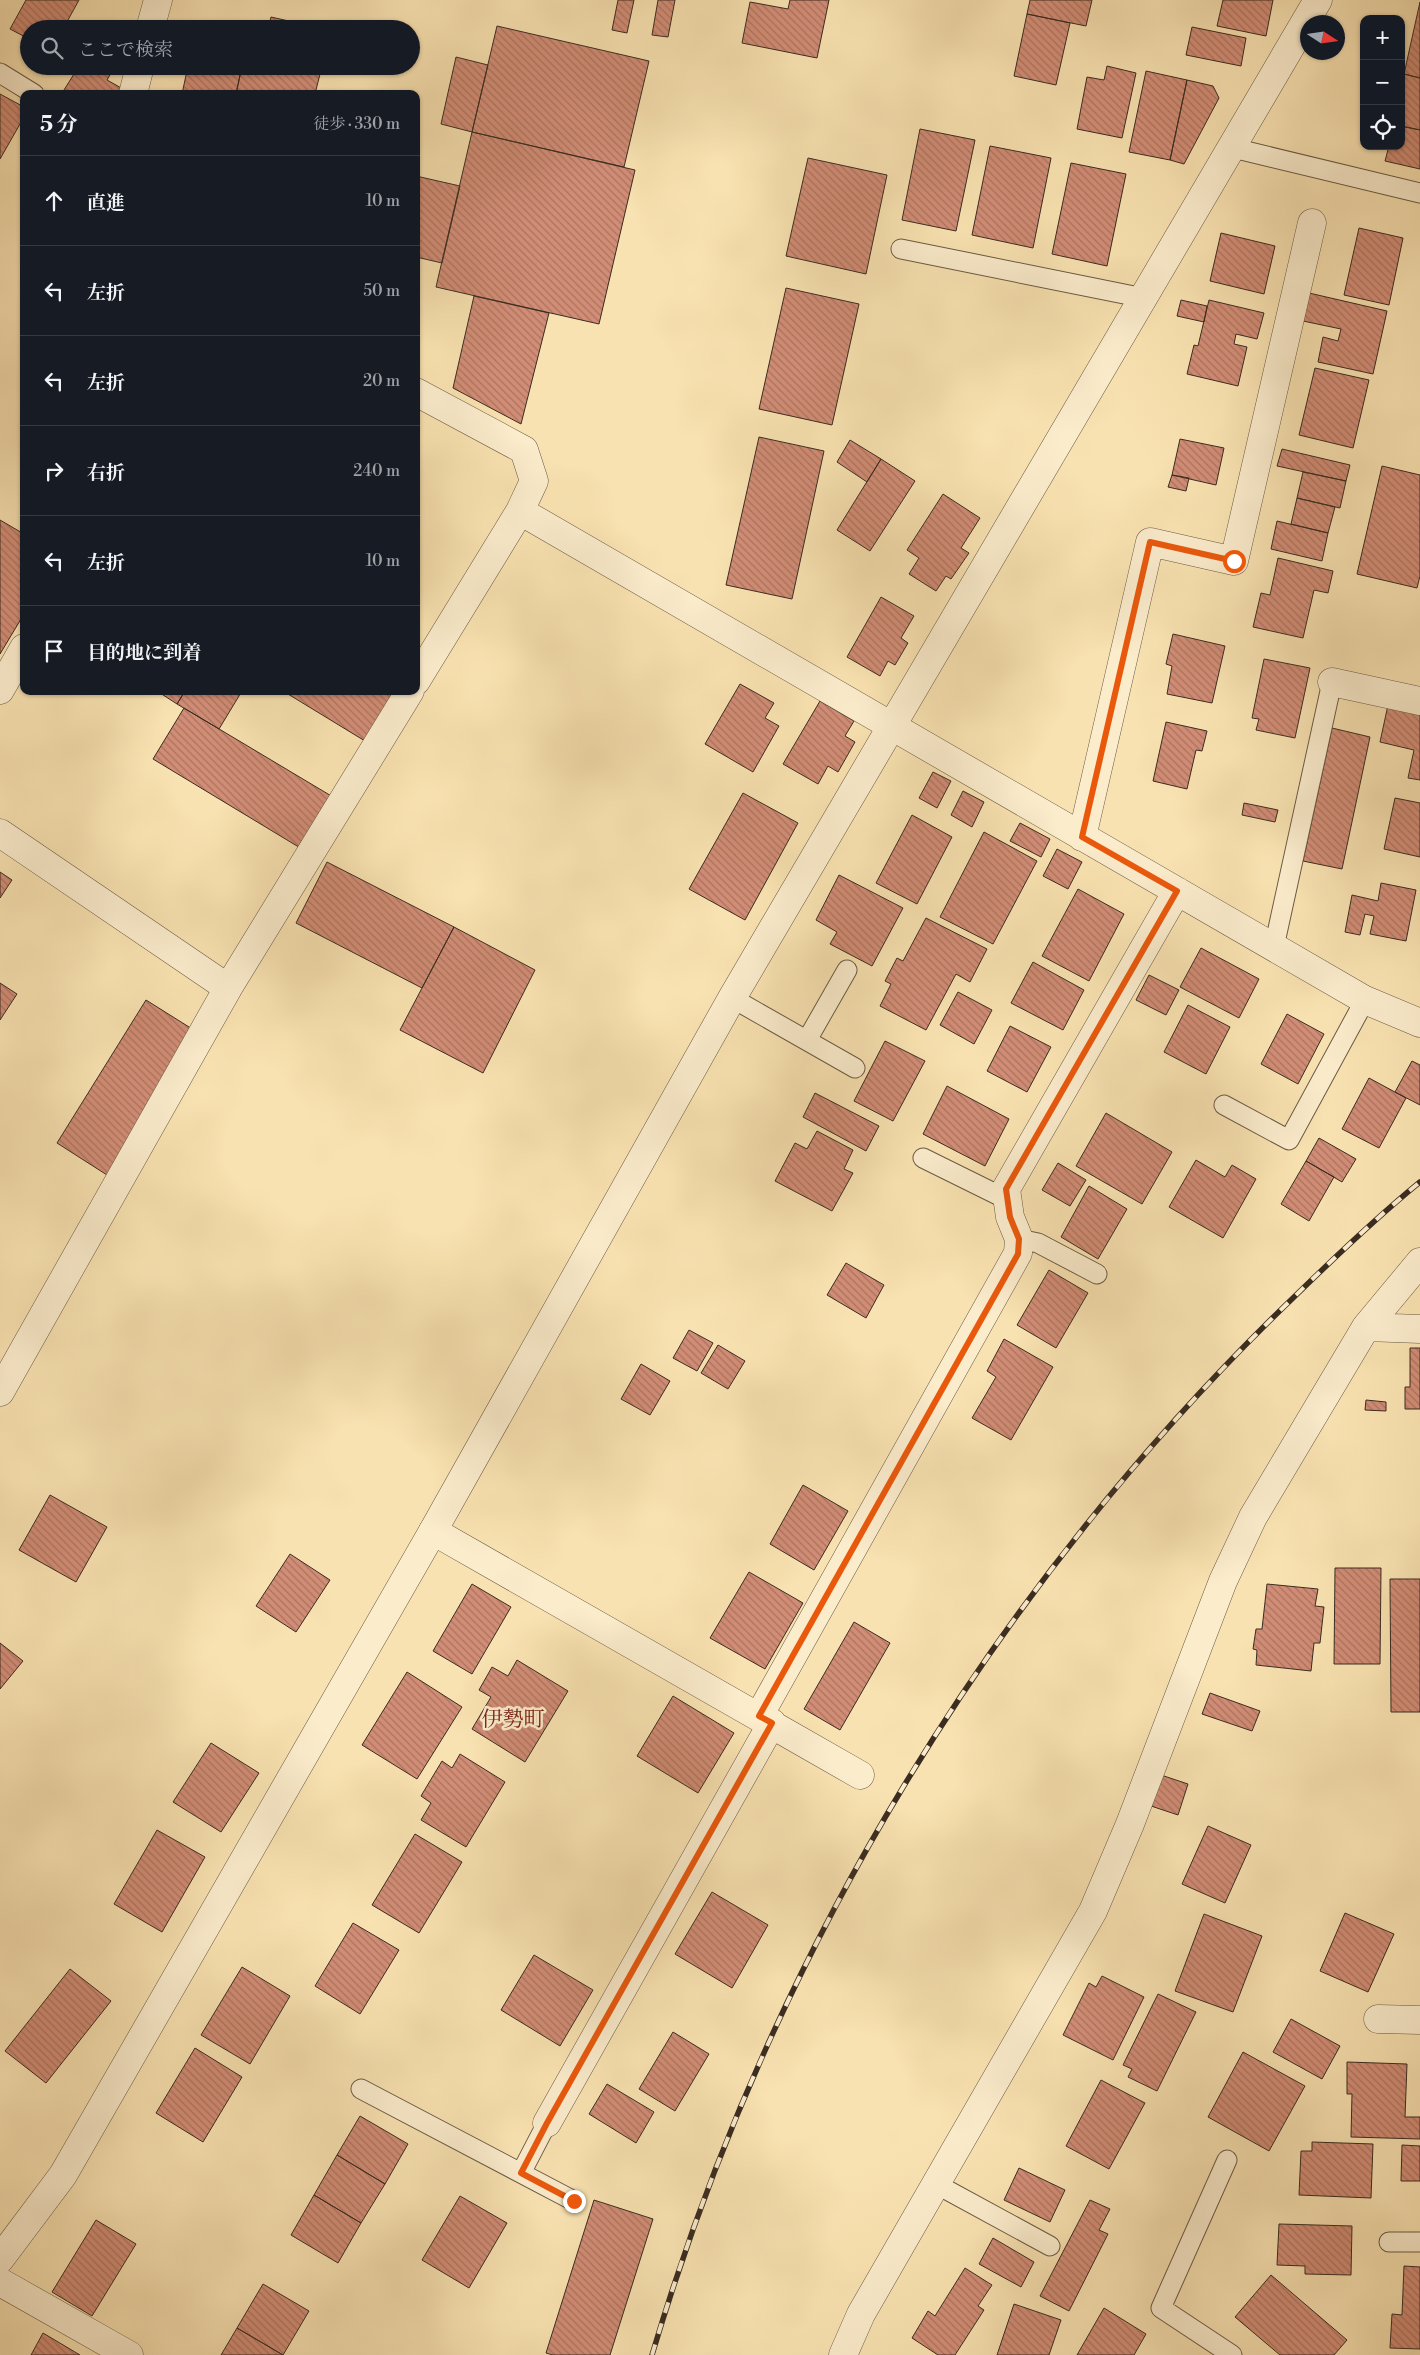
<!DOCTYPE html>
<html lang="ja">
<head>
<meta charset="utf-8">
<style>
	:root { --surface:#171b24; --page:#242831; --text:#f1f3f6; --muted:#9ea1a6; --line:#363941 }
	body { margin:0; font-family:"Libre Bodoni","Noto Serif JP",serif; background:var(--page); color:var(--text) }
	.controls { position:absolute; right:15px; top:15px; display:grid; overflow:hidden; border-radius:10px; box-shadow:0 1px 4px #0004 }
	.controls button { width:45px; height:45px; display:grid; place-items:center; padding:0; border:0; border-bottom:1px solid var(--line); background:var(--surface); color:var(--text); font:25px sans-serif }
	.compass { position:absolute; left:1300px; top:15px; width:45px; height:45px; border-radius:50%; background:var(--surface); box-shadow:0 1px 4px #0004; rotate:102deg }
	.stop { position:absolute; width:15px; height:15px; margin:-11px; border:4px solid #ea580c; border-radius:50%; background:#fff }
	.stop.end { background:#ea580c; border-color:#fff; box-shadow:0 1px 5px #0008 }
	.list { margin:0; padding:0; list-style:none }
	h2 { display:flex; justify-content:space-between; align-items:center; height:65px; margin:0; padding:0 20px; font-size:21px }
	h2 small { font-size:16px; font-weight:400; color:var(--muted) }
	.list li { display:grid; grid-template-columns:32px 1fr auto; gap:15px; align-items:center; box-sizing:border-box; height:90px; padding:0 20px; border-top:1px solid var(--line) }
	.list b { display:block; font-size:19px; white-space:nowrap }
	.list em { font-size:16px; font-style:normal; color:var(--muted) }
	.icon { flex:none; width:28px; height:28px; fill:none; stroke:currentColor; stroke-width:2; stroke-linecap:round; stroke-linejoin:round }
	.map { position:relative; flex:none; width:1420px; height:2355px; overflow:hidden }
	.search { position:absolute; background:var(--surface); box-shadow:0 1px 4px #0004; left:20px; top:20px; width:400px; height:55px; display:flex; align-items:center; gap:12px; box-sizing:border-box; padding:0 18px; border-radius:28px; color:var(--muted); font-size:19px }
	.panel { position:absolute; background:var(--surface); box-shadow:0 1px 4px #0004; left:20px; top:90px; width:400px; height:605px; border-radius:10px }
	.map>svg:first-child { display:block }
	.building { fill:url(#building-back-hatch); stroke:#3a2c21 }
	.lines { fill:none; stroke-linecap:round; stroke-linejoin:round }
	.service-casing { stroke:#6a5a45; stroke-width:21 }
	.minor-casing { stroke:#6a5a45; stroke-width:29 }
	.tertiary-casing { stroke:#6a5a45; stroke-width:29 }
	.service { stroke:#fbeccc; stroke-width:19 }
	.minor { stroke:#fbeccc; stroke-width:28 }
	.tertiary { stroke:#fbeccc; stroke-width:28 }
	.rail-casing { stroke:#3a2c21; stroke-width:5.5 }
	.rail { stroke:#fbeccc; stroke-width:4; stroke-dasharray:11; stroke-linecap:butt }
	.route { stroke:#ea580c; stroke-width:6 }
	.labels { text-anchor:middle; stroke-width:5; stroke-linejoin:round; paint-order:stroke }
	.neighbourhood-label { font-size:21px; fill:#7a1f14; stroke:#fbeccc }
</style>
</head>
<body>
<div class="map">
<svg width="1420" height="2355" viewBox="0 0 1420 2355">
	<defs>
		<pattern id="building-back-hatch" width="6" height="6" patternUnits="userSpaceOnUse" patternTransform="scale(1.25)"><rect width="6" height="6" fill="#d28d76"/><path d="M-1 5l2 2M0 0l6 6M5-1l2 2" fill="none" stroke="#ab7360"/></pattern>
	</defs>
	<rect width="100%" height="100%" fill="#f9e2b1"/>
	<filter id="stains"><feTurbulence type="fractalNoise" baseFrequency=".004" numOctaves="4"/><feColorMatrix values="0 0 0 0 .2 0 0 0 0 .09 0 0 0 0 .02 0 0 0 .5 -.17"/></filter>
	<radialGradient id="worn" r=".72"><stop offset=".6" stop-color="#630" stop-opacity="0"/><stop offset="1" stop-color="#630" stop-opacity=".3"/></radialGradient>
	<path class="building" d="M26,0H79L63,29H29V39L10,29Z
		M618,0H634L627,33L612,30Z
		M658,0H675L668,37L652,35Z
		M790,0H829L817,58L742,43L750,2L788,9Z
		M1030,0H1092L1086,26L1027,14Z
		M1223,0H1273L1266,36L1217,26Z
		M1420,2V78L1404,74Z
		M1027,14L1070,23L1056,85L1014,76Z
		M271,17L311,26L310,29H268Z
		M497,26L649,61L624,167L472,132Z
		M1192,27L1246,38L1241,66L1186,55Z
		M456,57L488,65L472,132L441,124Z
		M79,66H115L107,80L123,89L120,94H70L64,90Z
		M188,66H202L240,75L236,94H182Z
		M242,66H322L315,94H236Z
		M1107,66L1136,73L1122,138L1077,129L1087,77L1104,80Z
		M1146,71L1187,80L1170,160L1129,152Z
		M1404,74L1420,78V130L1401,126V87Z
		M1187,80L1213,86L1219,98L1184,164L1170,160Z
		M0,94L24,107V117L0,159Z
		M1401,126L1420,130V169L1385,161L1389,146H1401Z
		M920,129L975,140L956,231L902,220Z
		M472,132L635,170L599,324L436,287Z
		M990,146L1051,158L1033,248L972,235Z
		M808,158L887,175L866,274L786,256Z
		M1071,163L1126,174L1107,266L1052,254Z
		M416,176L460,186L442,263L416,257Z
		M1359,228L1403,238L1389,305L1344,295Z
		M1221,233L1275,246L1264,294L1210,281Z
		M786,288L859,304L832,425L759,409Z
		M1309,293L1387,311L1373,374L1318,362L1323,337L1338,341L1341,329L1303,321Z
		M474,296L549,313L521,424L453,388Z
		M1181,300L1207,306L1204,322L1177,316Z
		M1209,300L1264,313L1257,339L1236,334L1234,344L1247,347L1238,386L1187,374L1194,345L1198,346Z
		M1315,368L1369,380L1353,448L1299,435Z
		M759,437L824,451L792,599L726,585Z
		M1180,439L1224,448L1216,485L1172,475Z
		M850,440L881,459L867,482L837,462Z
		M1282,449L1350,465L1346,481L1277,466Z
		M881,459L915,481L870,551L837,530Z
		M1382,466L1420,475V576L1417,588L1357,574Z
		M1303,472L1346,481L1340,508L1297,498Z
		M1172,475L1189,478L1186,491L1168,487Z
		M943,494L980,518L961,548L969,553L951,579L946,576L936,591L909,574L919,558L907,550Z
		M1297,498L1335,507L1328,533L1291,524Z
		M0,520L24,534V614L0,654Z
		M1277,521L1328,533L1322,561L1271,549Z
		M1278,558L1333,571L1328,593L1314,590L1303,638L1253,627L1261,593L1270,595Z
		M881,597L914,616L901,638L908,643L895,665L888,661L880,676L847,657Z
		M1173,634L1225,646L1212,703L1167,694L1172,666L1166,664Z
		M1264,659L1310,668L1295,738L1256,730L1259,719L1252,718Z
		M740,684L774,703L765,718L779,726L753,772L705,744Z
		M157,691H185L177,704Z
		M185,691H242L219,729L177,704Z
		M283,691H395L365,741Z
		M820,701L854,721L845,736L855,742L838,772L828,766L818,784L783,764Z
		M1388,705L1420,712V780L1408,778L1414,750L1380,742Z
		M184,708L333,797L302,849L153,759Z
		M1166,722L1207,731L1202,751L1196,750L1187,789L1153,781Z
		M1332,728L1370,737L1342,869L1303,861Z
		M933,772L951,781L937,808L919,798Z
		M963,791L984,802L972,827L951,815Z
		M743,793L798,823L745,920L689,889Z
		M1395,798L1420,803V857L1384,849Z
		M1244,803L1278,810L1275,822L1242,815Z
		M912,815L952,837L917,904L876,883Z
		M1020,823L1050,839L1041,857L1010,841Z
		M984,832L1037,861L993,944L940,917Z
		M1057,849L1082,862L1068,889L1043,876Z
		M327,862L454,927L422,988L296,923Z
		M0,872L12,880L0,898Z
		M839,875L903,908L872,966L830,944L837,932L816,920Z
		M1381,883L1416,890L1406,941L1370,934L1374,916L1365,914L1360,935L1345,932L1352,895L1378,901Z
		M1078,889L1124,914L1089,981L1042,956Z
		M926,918L987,949L970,982L956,974L926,1030L880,1006L891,984L885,981L897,958L903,961Z
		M454,927L535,970L483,1073L400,1030Z
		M1201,948L1259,979L1239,1018L1180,987Z
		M1033,962L1084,990L1063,1030L1011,1003Z
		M1149,975L1179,990L1166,1015L1136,1000Z
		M0,983L17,994L0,1020Z
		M958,992L992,1010L974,1044L940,1025Z
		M146,1000L197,1032L107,1175L57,1143Z
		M1188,1005L1230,1027L1206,1074L1164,1052Z
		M1287,1014L1324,1034L1298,1084L1261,1064Z
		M1010,1026L1051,1047L1027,1092L987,1071Z
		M885,1041L925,1061L893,1121L854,1101Z
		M1412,1061L1420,1065V1105L1395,1092Z
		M1369,1078L1406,1098L1379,1148L1342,1129Z
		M947,1086L1009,1119L985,1166L923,1134Z
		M815,1093L879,1126L866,1151L803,1117Z
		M1106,1113L1172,1152L1142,1204L1076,1166Z
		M817,1131L853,1150L844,1169L853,1173L832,1211L775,1181L795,1143L807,1149Z
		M1319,1138L1356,1159L1342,1182L1306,1161Z
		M1196,1160L1225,1177L1232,1165L1256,1179L1223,1238L1169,1207Z
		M1306,1161L1334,1177L1309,1221L1281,1204Z
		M1058,1163L1086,1180L1070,1206L1042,1190Z
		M1089,1186L1127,1209L1098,1259L1061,1237Z
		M846,1263L884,1285L866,1318L827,1295Z
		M1049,1270L1088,1293L1056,1348L1017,1325Z
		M689,1330L713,1343L697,1371L673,1358Z
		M1004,1339L1053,1367L1011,1440L972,1418L996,1377L987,1371Z
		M718,1345L745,1361L728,1389L701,1373Z
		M1410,1348H1420V1409H1405V1387H1410Z
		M641,1364L670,1381L650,1415L621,1399Z
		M1366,1400L1386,1402V1411L1365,1410Z
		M803,1485L848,1511L814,1570L770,1544Z
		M50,1495L107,1527L76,1582L19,1550Z
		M290,1554L330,1580L296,1632L256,1606Z
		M1335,1568H1381L1380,1664H1334Z
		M749,1572L803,1603L765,1669L710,1638Z
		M1390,1579H1420V1712H1391Z
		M472,1584L511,1607L472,1674L433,1651Z
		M1267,1584L1318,1589L1315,1606L1324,1607L1320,1643H1314L1311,1671L1256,1665L1257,1650L1253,1649L1256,1629H1262Z
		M854,1622L890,1643L840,1730L804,1709Z
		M0,1643L23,1661L0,1689Z
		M517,1660L568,1691L525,1762L472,1729L491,1697L479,1690L492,1667L508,1676Z
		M407,1672L462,1707L417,1779L362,1745Z
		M1210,1693L1260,1711L1252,1731L1202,1714Z
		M673,1696L734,1733L698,1793L637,1756Z
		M211,1743L259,1773L221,1832L173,1802Z
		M460,1754L505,1782L466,1847L421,1820L431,1803L421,1796L442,1761L452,1768Z
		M1155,1773L1188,1784L1178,1815L1145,1804Z
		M1208,1826L1251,1845L1225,1903L1182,1884Z
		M157,1830L205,1857L162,1932L114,1904Z
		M415,1834L462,1862L419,1933L372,1905Z
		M712,1892L768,1925L732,1988L675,1954Z
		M1345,1913L1394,1934L1368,1992L1320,1971Z
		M1204,1914L1262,1936L1233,2012L1175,1991Z
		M353,1923L399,1950L360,2014L315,1986Z
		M534,1955L593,1990L560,2046L501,2010Z
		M242,1967L290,1996L250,2064L201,2035Z
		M70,1969L111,2001L46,2083L5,2051Z
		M1102,1976L1144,1997L1113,2060L1063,2035L1089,1983L1096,1987Z
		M1158,1994L1196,2012L1157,2091L1128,2077L1132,2069L1123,2065Z
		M1291,2019L1340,2046L1322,2079L1273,2052Z
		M673,2032L709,2054L675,2111L639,2089Z
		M195,2048L242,2077L203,2142L156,2113Z
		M1243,2052L1305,2086L1269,2151L1208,2117Z
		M1347,2062L1407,2064L1405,2117H1420V2139L1351,2137L1352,2094H1347Z
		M1101,2080L1145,2103L1109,2169L1066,2146Z
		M607,2084L654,2112L636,2143L589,2114Z
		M360,2116L408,2144L385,2184L337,2155Z
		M1312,2142L1373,2144L1371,2198L1299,2195L1301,2151H1312Z
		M1402,2145L1420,2146V2181H1401Z
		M337,2155L385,2184L361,2223L314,2195Z
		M1019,2168L1065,2190L1050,2222L1004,2200Z
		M314,2195L361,2223L338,2263L291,2235Z
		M460,2196L507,2223L469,2288L422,2260Z
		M594,2200L653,2219L610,2355H553L546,2353Z
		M1090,2200L1110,2209L1099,2230L1108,2234L1069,2311L1040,2296Z
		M96,2220L136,2244L92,2316L52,2292Z
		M1279,2224L1352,2226L1351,2275L1305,2274V2266L1277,2265Z
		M993,2238L1034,2262L1021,2287L979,2264Z
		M1404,2266L1420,2267V2349L1390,2348L1392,2314L1402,2315Z
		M965,2268L992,2285L978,2306L984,2310L955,2355H938L912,2338L928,2311L935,2316Z
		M1271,2275L1347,2340L1334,2355H1280L1235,2317Z
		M263,2284L309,2311L283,2355L237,2328Z
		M1014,2304L1061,2320L1049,2355H997Z
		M1104,2308L1146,2334L1134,2355H1077Z
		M237,2328L283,2355H221Z
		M43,2333L80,2355H31Z"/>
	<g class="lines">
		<g class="service-casing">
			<path id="service" d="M0,73L34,94
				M1233,148L1420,193
				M901,249L1144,298
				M1274,947L1332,682
				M732,998L855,1068
				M807,1040L847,970
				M1224,1105L1289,1140L1365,1000
				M923,1158L1008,1200
				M1019,1239L1038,1243L1097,1274
				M361,2089L574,2201
				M1227,2160L1161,2308L1232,2355
				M521,2173L547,2123
				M936,2184L1050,2246
				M1389,2242H1420"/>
		</g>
		<g class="minor-casing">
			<path id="minor" d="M150,29L158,0
				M133,94L140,66
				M416,392L524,450L534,481L520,511L416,681
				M520,511L1365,1000L1420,1023
				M1332,682L1420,701
				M0,690L24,648
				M0,833L228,988
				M1082,837L1150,542L1234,561L1312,223
				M1366,1327L1420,1329
				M0,1392L228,988L410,691
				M433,1531L860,1775
				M759,1716L1018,1253L1019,1239L1010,1217L1006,1189L1177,891
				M1378,2019L1420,2020
				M547,2123L772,1723
				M0,2282L129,2355
				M843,2355L861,2314L1093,1911L1130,1824L1223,1581L1253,1517L1366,1327L1420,1262"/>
		</g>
		<g class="tertiary-casing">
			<path id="tertiary" d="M0,2259L63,2175L433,1531L732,998L1318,0"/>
		</g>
		<use href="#service" class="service"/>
		<use href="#minor" class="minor"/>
		<use href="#tertiary" class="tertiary"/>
		<g class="rail-casing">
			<path id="rail" d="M652,2355C771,1955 992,1588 1293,1298C1334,1258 1376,1218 1420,1182"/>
		</g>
		<use href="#rail" class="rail"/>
	</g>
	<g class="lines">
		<path class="route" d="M574,2201L521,2173L547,2123L772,1723L759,1716L1018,1254L1019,1239L1010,1217L1006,1189L1177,891L1082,837L1150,542L1234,561"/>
	</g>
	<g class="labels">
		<g class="neighbourhood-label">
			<text x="513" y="1726">伊勢町</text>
		</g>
	</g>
	<rect width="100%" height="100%" filter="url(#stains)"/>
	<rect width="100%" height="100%" fill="url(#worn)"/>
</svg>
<div class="controls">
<button>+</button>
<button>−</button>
<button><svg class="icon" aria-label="locate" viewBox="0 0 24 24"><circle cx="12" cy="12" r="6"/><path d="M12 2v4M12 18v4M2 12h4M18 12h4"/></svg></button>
</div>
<svg class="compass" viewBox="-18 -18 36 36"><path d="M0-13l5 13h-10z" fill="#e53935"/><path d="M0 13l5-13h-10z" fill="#9ea1a6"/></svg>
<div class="stop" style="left:1234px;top:561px"></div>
<div class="stop end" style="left:574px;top:2201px"></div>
<div class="search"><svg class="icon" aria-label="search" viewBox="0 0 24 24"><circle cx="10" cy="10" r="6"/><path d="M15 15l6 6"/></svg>ここで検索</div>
<section class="panel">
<h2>5 分<small>徒歩 · 330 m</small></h2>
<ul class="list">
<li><svg class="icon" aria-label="ahead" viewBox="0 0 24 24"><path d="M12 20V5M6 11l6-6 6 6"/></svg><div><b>直進</b></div><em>10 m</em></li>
<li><svg class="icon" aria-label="left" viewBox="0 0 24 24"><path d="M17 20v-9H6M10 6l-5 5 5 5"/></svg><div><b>左折</b></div><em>50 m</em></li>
<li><svg class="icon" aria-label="left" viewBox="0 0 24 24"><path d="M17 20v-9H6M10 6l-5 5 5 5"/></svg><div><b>左折</b></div><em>20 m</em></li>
<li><svg class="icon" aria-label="right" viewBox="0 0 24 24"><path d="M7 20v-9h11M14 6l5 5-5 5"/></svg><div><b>右折</b></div><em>240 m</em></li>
<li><svg class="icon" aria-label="left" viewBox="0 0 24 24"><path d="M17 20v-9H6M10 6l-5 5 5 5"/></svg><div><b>左折</b></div><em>10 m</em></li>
<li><svg class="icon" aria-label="arrive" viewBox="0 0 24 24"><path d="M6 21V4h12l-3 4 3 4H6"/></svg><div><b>目的地に到着</b></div></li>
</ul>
</section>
</div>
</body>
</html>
